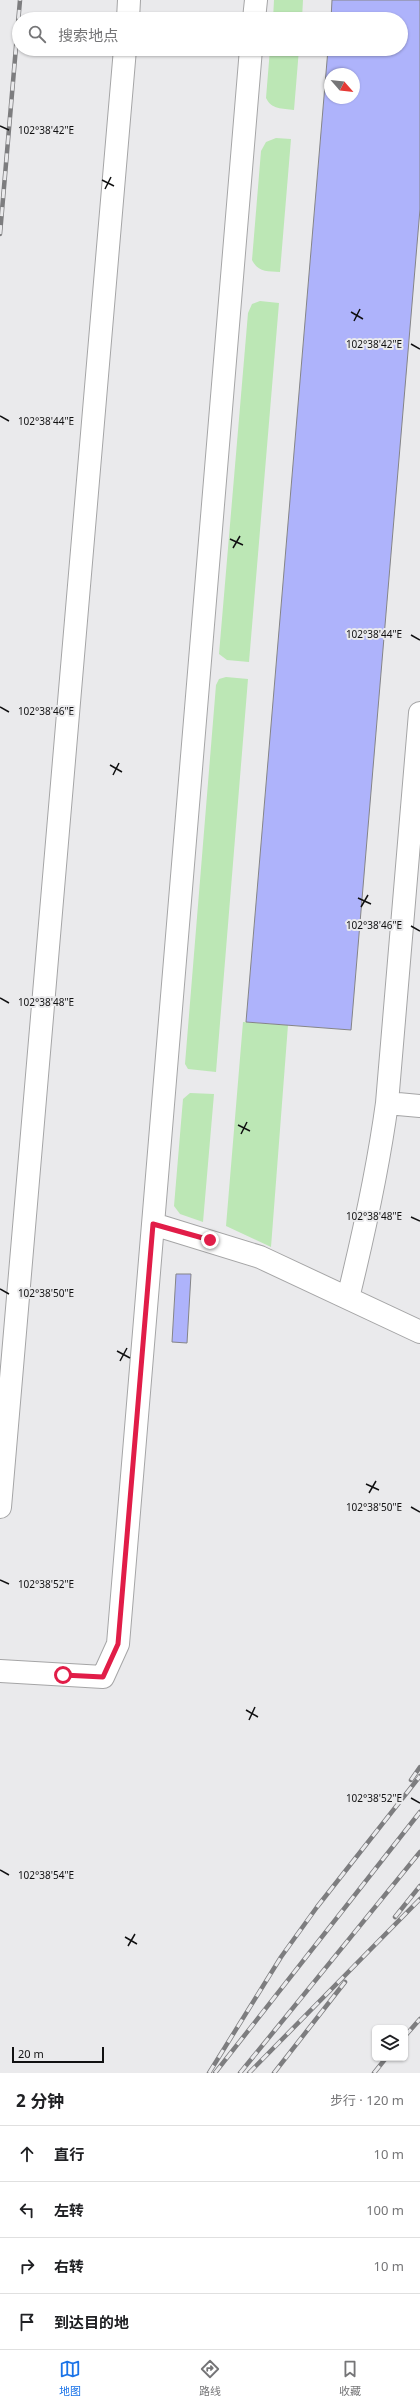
<!DOCTYPE html>
<html lang="zh">
<head>
<meta charset="utf-8">
<style>
	:root { --surface:#fff; --page:#f6f6f6; --text:#202124; --muted:#757577; --line:#e0e0e0; --accent:#1a73e8 }
	body { margin:0; font-family:"Noto Sans","Noto Sans SC",sans-serif; background:var(--page); color:var(--text) }
	.controls { position:absolute; right:12px; bottom:12px; display:grid; overflow:hidden; border-radius:6px; box-shadow:0 1px 3px #0004 }
	.controls button { width:36px; height:36px; display:grid; place-items:center; padding:0; border:0; border-bottom:1px solid var(--line); background:var(--surface); color:var(--text); font:20px sans-serif }
	.compass { position:absolute; left:324px; top:68px; width:36px; height:36px; border-radius:50%; background:var(--surface); box-shadow:0 1px 3px #0004; rotate:118deg }
	.scale { position:absolute; left:12px; bottom:10px; width:92px; box-sizing:border-box; padding-left:4px; border:2px solid #111112; border-top:0; font-size:11px; line-height:14px; white-space:nowrap; color:#111112; -webkit-text-stroke:3px #eaeaec; paint-order:stroke }
	.stop { position:absolute; width:12px; height:12px; margin:-9px; border:3px solid #e11d48; border-radius:50%; background:#fff }
	.stop.end { background:#e11d48; border-color:#fff; box-shadow:0 1px 4px #0008 }
	.list { margin:0; padding:0; list-style:none }
	h2 { display:flex; justify-content:space-between; align-items:center; height:52px; margin:0; padding:0 16px; font-size:17px }
	h2 small { font-size:13px; font-weight:400; color:var(--muted) }
	.list li { display:grid; grid-template-columns:26px 1fr auto; gap:12px; align-items:center; box-sizing:border-box; height:56px; padding:0 16px; border-top:1px solid var(--line) }
	.list b { display:block; font-size:15px; white-space:nowrap }
	.list em { font-size:13px; font-style:normal; color:var(--muted) }
	.icon { flex:none; width:22px; height:22px; fill:none; stroke:currentColor; stroke-width:2; stroke-linecap:round; stroke-linejoin:round }
	.map { position:relative; flex:none; width:420px; height:2073px; overflow:hidden }
	.search { position:absolute; background:var(--surface); box-shadow:0 1px 3px #0004; left:12px; right:12px; top:12px; height:44px; display:flex; align-items:center; gap:10px; box-sizing:border-box; padding:0 14px; border-radius:22px; color:var(--muted); font-size:15px }
	.sheet { height:276px; background:var(--surface) }
	nav { display:flex; justify-content:space-around; align-items:center; box-sizing:border-box; height:56px; border-top:1px solid var(--line); background:var(--surface); font-size:11px; color:var(--muted) }
	nav a { display:grid; justify-items:center; gap:2px }
	nav .on { color:var(--accent) }
	.map>svg:first-child { display:block }
	.green { fill:#bce7b5 }
	.building { fill:#aeb3fb; stroke:#858587; fill-rule:evenodd }
	.lines { fill:none; stroke-linecap:round; stroke-linejoin:round }
	.minor-casing { stroke:#a5a5a6; stroke-width:24 }
	.minor { stroke:#fff; stroke-width:22 }
	.rail-casing { stroke:#7d7d7f; stroke-width:4.5 }
	.rail { stroke:#eaeaec; stroke-width:3; stroke-dasharray:9; stroke-linecap:butt }
	.route { stroke:#e11d48; stroke-width:5 }
	.ticks { fill:none; stroke:#111112; stroke-width:1.5 }
	.ticks-label { font-size:10px; text-anchor:middle; fill:#111112; stroke:#eaeaec; stroke-width:4; stroke-linejoin:round; paint-order:stroke }
</style>
</head>
<body>
<div class="map">
<svg width="420" height="2073" viewBox="0 0 420 2073">
	<rect width="100%" height="100%" fill="#eaeaec"/>
	<path class="green" d="M274,0H303L302,19H273Z
		M270,49H299L294,110C282,108 272,110 266,98Z
		M276,138L291,139L280,272C267,271 258,272 252,260L261,151L266,142Z
		M260,301L279,303L249,662L227,660L219,654L248,313L252,304Z
		M226,677L248,679L216,1072L188,1069L185,1064L216,685L219,679Z
		M243,1022L288,1025L271,1247L226,1226Z
		M190,1093L214,1094L203,1222L180,1214L174,1206L183,1099Z"/>
	<path class="building" d="M332,0H420V209L351,1030L246,1022L328,49H401V19H331ZM330,74H354V98H330Z
		M176,1274H191L187,1343L172,1342Z"/>
	<g class="lines">
		<g class="minor-casing">
			<path id="minor" d="M128,19L129,0
				M254,19L256,0
				M387,1103L420,1106
				M153,1224L260,1257L420,1332
				M348,1298C364,1233 378,1169 387,1103L420,713
				M0,1507L125,49
				M0,1671L103,1677L118,1644L251,49"/>
		</g>
		<use href="#minor" class="minor"/>
		<g class="rail-casing">
			<path id="rail" d="M0,234L20,0
				M411,1780L420,1767
				M395,1917L420,1886
				M405,2036L420,2019
				M209,2073L281,1957L317,1907L420,1776
				M215,2073L420,1812
				M240,2073L420,1852
				M249,2073L420,1899
				M274,2073L345,1982
				M374,2073L386,2058"/>
		</g>
		<use href="#rail" class="rail"/>
	</g>
	<g class="lines">
		<path class="route" d="M63,1675L103,1677L118,1644L153,1224L210,1240"/>
	</g>
	<path class="ticks" d="M0,126L9,130M102,180L114,186M105,189L111,177M351,312L363,319M354,321L360,309M411,344L420,349M0,416L9,421M230,539L243,545M233,548L240,536M411,635L420,640M0,707L9,712M110,765L122,772M113,775L119,763M358,898L371,904M361,907L368,895M411,926L420,931M0,998L9,1003M238,1125L250,1131M241,1134L247,1122M411,1217L420,1221M0,1289L9,1294M117,1351L130,1358M120,1361L127,1348M366,1484L379,1490M369,1493L376,1481M411,1507L420,1512M0,1580L9,1584M246,1710L258,1717M249,1720L255,1707M411,1798L420,1803M0,1870L9,1875M125,1937L137,1944M128,1946L135,1934"/>
	<g class="ticks-label">
		<text x="46" y="134">102°38'42"E</text>
		<text x="374" y="348">102°38'42"E</text>
		<text x="46" y="425">102°38'44"E</text>
		<text x="374" y="638">102°38'44"E</text>
		<text x="46" y="715">102°38'46"E</text>
		<text x="374" y="929">102°38'46"E</text>
		<text x="46" y="1006">102°38'48"E</text>
		<text x="374" y="1220">102°38'48"E</text>
		<text x="46" y="1297">102°38'50"E</text>
		<text x="374" y="1511">102°38'50"E</text>
		<text x="46" y="1588">102°38'52"E</text>
		<text x="374" y="1802">102°38'52"E</text>
		<text x="46" y="1879">102°38'54"E</text>
	</g>
</svg>
<div class="controls">
<button><svg class="icon" aria-label="layers" viewBox="0 0 24 24"><path d="M12 4l9 5-9 5-9-5zM3 14l9 5 9-5"/></svg></button>
</div>
<svg class="compass" viewBox="-18 -18 36 36"><path d="M0-13l5 13h-10z" fill="#e53935"/><path d="M0 13l5-13h-10z" fill="#757577"/></svg>
<div class="scale">20 m</div>
<div class="stop" style="left:63px;top:1675px"></div>
<div class="stop end" style="left:210px;top:1240px"></div>
<div class="search"><svg class="icon" aria-label="search" viewBox="0 0 24 24"><circle cx="10" cy="10" r="6"/><path d="M15 15l6 6"/></svg>搜索地点</div>
</div>
<section class="sheet">
<h2>2 分钟<small>步行 · 120 m</small></h2>
<ul class="list">
<li><svg class="icon" aria-label="ahead" viewBox="0 0 24 24"><path d="M12 20V5M6 11l6-6 6 6"/></svg><div><b>直行</b></div><em>10 m</em></li>
<li><svg class="icon" aria-label="left" viewBox="0 0 24 24"><path d="M17 20v-9H6M10 6l-5 5 5 5"/></svg><div><b>左转</b></div><em>100 m</em></li>
<li><svg class="icon" aria-label="right" viewBox="0 0 24 24"><path d="M7 20v-9h11M14 6l5 5-5 5"/></svg><div><b>右转</b></div><em>10 m</em></li>
<li><svg class="icon" aria-label="arrive" viewBox="0 0 24 24"><path d="M6 21V4h12l-3 4 3 4H6"/></svg><div><b>到达目的地</b></div></li>
</ul>
</section>
<nav>
<a class="on"><svg class="icon" aria-label="map" viewBox="0 0 24 24"><path d="M3 6l6-2 6 2 6-2v14l-6 2-6-2-6 2zM9 4v14M15 6v14"/></svg>地图</a>
<a><svg class="icon" aria-label="directions" viewBox="0 0 24 24"><path d="M12 3l9 9-9 9-9-9zM9 14v-3h6M13 9l2 2-2 2"/></svg>路线</a>
<a><svg class="icon" aria-label="saved" viewBox="0 0 24 24"><path d="M7 4h10v16l-5-4-5 4z"/></svg>收藏</a>
</nav>
</body>
</html>
